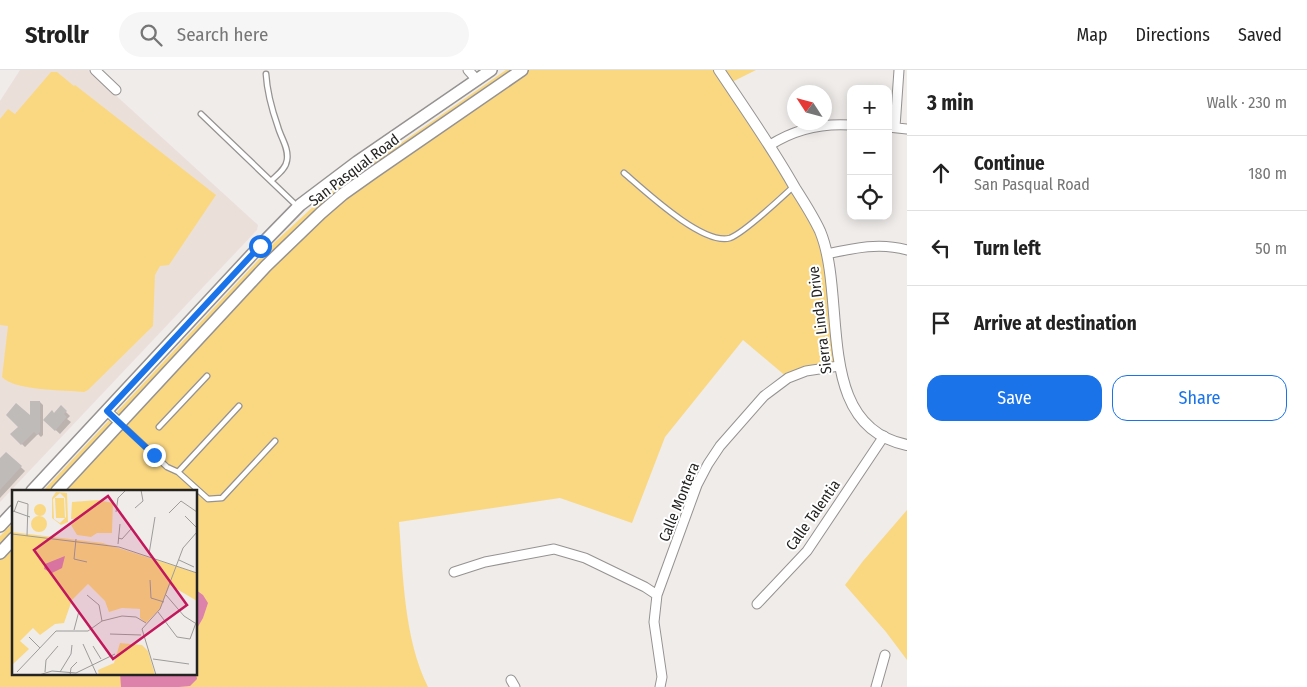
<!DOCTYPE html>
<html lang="en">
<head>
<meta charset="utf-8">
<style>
	:root { --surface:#fff; --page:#f6f6f6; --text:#222; --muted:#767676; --line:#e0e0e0; --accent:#1a73e8 }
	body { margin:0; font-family:"Fira Sans Condensed",sans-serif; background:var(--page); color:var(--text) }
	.controls { position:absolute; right:15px; top:15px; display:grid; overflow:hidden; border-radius:10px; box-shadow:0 2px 12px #0003 }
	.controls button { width:45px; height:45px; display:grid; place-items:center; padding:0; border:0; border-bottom:1px solid var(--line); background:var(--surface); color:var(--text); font:25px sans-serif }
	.compass { position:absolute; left:787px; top:15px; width:45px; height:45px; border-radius:50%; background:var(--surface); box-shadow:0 2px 12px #0003; rotate:306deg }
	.stop { position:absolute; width:15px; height:15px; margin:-11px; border:4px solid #1a73e8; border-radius:50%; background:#fff }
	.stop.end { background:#1a73e8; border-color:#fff; box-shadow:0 1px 5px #0008 }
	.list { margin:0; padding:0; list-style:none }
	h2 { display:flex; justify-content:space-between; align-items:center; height:65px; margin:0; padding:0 20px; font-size:21px }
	h2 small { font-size:16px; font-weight:400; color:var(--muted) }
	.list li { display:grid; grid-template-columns:32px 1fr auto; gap:15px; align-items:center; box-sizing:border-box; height:75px; padding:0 20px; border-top:1px solid var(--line) }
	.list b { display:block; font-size:19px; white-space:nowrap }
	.list p { margin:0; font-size:16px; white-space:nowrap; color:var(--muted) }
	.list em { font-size:16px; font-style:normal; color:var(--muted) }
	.actions { display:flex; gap:10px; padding:15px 20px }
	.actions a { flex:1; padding:11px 0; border:1px solid var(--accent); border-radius:15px; text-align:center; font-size:18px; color:var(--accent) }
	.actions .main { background:var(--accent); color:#fff }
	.icon { flex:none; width:28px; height:28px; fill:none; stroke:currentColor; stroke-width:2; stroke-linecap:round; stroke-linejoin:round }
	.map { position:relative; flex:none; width:907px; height:617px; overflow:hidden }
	header { display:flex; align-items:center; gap:30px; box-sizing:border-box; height:70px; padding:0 25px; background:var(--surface); border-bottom:1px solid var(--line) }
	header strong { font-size:24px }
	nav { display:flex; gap:28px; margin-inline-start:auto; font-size:18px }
	.search { width:350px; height:45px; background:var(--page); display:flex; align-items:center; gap:12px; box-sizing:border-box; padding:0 18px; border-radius:28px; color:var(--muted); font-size:19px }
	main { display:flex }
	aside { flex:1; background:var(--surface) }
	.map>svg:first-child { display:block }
	.built { fill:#ebdfda }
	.green { fill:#fad882 }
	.water { fill:#dd83ab }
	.shadow { fill:#0003 }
	.building { fill:#bebbb9 }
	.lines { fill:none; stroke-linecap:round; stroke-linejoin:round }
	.service-casing { stroke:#959291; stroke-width:7 }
	.minor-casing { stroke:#959291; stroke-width:11 }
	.tertiary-casing { stroke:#959291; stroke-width:12 }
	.secondary-casing { stroke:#959291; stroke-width:14 }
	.service { stroke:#fff; stroke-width:4.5 }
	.minor { stroke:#fff; stroke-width:9 }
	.tertiary { stroke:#fff; stroke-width:10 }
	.secondary { stroke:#fff; stroke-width:11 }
	.route { stroke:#1a73e8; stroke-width:6 }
	.labels { text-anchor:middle; stroke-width:4; stroke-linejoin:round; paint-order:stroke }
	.street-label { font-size:15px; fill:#242322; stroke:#fff }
	.inset-road { fill:none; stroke:#9e9c9a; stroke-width:1 }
	.view { fill:#c2185b; fill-opacity:0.15; stroke:#c2185b; stroke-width:2.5 }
	.inset-edge { fill:none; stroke:#242322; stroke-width:2.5 }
</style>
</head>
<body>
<header>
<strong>Strollr</strong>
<div class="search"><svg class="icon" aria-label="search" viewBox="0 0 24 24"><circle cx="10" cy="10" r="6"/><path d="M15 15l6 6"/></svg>Search here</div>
<nav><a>Map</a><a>Directions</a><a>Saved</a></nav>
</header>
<main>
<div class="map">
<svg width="907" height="617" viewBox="0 0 907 617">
	<rect width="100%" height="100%" fill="#efecea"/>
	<path class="built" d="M20,0H88L258,155L257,160L0,432V31Z"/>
	<path class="green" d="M506,0H756L728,14L820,162L839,296L788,308L743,270L665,367L632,453L560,428L399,452C403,505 404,569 428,617H0V466L14,452V603H196V421H43L275,172L316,134L342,114Z
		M51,2H57L74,16L75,15L216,125L169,195L160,196L155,205L153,256L88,320L84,322C64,320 15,321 2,307L8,256L0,255V49L8,39L15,44Z
		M907,440V590L886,562L845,515L863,491Z"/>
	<path class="water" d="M196,520L203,525L208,533L203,548L196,560Z
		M120,603H196L197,609L190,616L179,617H121Z"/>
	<path class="shadow" d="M40,332L43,335V365L41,367L38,364L25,377L12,364L31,347Z
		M61,337L70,346L67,349L71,352L60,364L45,350L54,344Z
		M6,383L25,401L0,428V390Z"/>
	<path class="building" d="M30,331H40V362L37,365L34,362L21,375L10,364L18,357L6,345L16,333L30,345Z
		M61,335L67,341L64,344L67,347L55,361L43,350L52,340L54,343Z
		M6,382L22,396L0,420V388Z"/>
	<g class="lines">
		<g class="service-casing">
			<path id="service" d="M266,4C267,21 272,40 278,57C281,68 289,78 287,90C286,99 277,105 271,111
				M201,44L297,136
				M624,103C644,120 703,176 730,168C744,163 780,129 793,117
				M121,354L167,397L178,402L208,429L222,428L275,371
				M159,357L207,306
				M178,402L239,336"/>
		</g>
		<g class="minor-casing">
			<path id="minor" d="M95,0L116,20
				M468,0L477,10
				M888,57L907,59
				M895,57L899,0
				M770,75C795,59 822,53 851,55
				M827,184C854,178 880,172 907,180
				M107,341L120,353
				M454,502L485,492L554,479L585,488L645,517L657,525
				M757,534L807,481L884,366
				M511,610L515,617
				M660,617L662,607L654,552L657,525L697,415L708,394L720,376L764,326L788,308L806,301L839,296
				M876,617L885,585"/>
		</g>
		<g class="tertiary-casing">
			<path id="tertiary" d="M719,0C745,39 772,77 795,118C804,132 813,146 820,161C848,228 812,356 907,375"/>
		</g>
		<g class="secondary-casing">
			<path id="secondary" d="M32,421L258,178L300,135L357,92L491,0
				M57,421L266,196L321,143L343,124L374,102L522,0
				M0,456L14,441
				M0,483L14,468"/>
		</g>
		<use href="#service" class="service"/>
		<use href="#minor" class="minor"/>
		<use href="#tertiary" class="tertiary"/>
		<use href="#secondary" class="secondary"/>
	</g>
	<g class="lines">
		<path class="route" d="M154,385L107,341L260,176"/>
	</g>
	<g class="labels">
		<g class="street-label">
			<text transform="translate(354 100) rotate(-37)" y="5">San Pasqual Road</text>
			<text transform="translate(820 250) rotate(-97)" y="5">Sierra Linda Drive</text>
			<text transform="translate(679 432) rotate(-68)" y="5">Calle Montera</text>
			<text transform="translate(813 445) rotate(-55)" y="5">Calle Talentia</text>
		</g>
	</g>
	<g transform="translate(12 420)">
		<rect width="185" height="185" fill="#efecea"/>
		<path d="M44,2L55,3L56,32L49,35L40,28V8ZM48,3L53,8L54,27L48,33L42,29L41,9ZM43,8H52L53,28H44ZM86,10L101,13L100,43H85L79,47L65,45L59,35L66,29H59L60,12ZM22 20a6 6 0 1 1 12 0a6 6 0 1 1-12 0ZM19 34a8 8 0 1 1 16 0a8 8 0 1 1-16 0ZM0,42L91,53L185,83V111L158,95L148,119L134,133L128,128V119L110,118L97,122L93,111L76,94L60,110L52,133L43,134L28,145L21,138L8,151L17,159L0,175ZM108,153L130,155L136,161L143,185H87L86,180L102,173Z" fill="#fad882" fill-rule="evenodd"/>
		<path d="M53,66L50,78L40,83L32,79L33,74Z" fill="#dd83ab"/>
		<path class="inset-road" d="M123,18L131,11L129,0M1,21L18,27M2,22L6,11L16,14L15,46M104,22L106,8L114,0M157,23L169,11L185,22M173,26L185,38M0,44L107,57L185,83M106,48L110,49L119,39M64,49L62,69L75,72M106,54L108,34M137,64L143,27M167,70L182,77M138,90L139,108L152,112M75,105L87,115L90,131M154,105L172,126L183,133M146,122L165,147L178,149L185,130M62,140L67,121M98,144L129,145M17,147L28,158M71,154L85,185M81,156L89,169M141,169L177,174M5,182L44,141H76L90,131L110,126L124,127L134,133M33,182L34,170L46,156M48,182L59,164L60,155M27,185L40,181L64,183L103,164M58,185L59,178L65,172M144,185L130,139L148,119L171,58L185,42"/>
		<path class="view" d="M96,6L175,115L101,169L22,60Z"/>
		<rect width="185" height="185" class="inset-edge"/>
	</g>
</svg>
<div class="controls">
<button>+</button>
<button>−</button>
<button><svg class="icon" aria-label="locate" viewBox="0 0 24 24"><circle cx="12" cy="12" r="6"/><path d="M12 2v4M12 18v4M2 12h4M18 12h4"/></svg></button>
</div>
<svg class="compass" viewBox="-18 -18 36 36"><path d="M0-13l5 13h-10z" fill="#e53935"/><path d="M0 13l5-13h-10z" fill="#767676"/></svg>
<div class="stop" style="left:260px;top:176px"></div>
<div class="stop end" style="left:154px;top:385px"></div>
</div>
<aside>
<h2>3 min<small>Walk · 230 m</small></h2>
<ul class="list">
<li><svg class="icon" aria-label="ahead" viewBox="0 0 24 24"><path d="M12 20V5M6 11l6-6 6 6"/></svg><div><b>Continue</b><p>San Pasqual Road</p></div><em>180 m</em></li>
<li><svg class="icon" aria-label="left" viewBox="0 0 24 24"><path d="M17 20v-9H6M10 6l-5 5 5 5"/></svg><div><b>Turn left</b></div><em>50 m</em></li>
<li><svg class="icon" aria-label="arrive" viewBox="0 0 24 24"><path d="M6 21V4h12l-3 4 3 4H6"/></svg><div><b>Arrive at destination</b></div></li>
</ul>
<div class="actions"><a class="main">Save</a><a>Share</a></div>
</aside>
</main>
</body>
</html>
